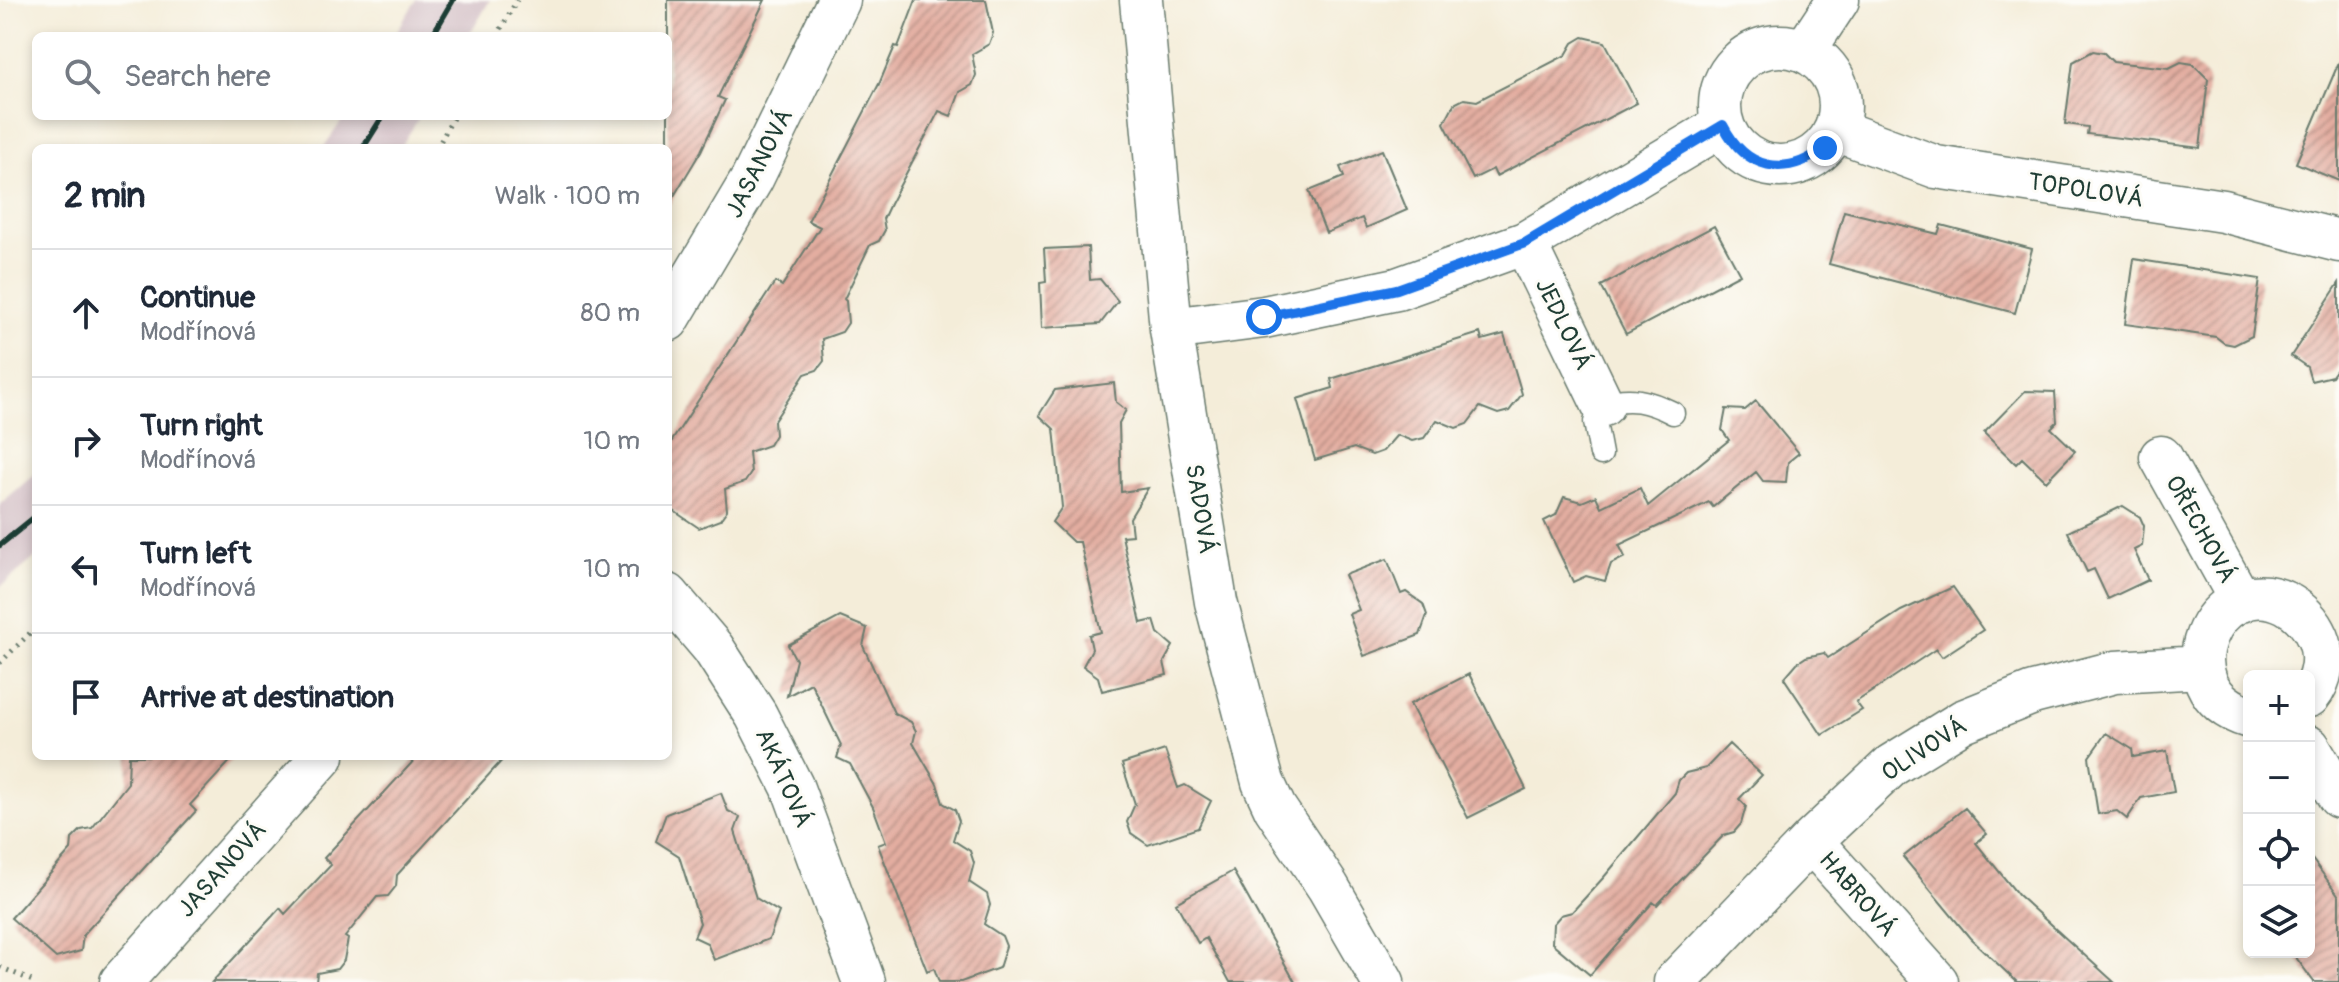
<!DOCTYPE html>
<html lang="en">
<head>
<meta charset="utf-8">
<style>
	:root { --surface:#fff; --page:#f2f2f3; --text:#1f2937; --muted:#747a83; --line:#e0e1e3 }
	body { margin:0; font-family:Pangolin,sans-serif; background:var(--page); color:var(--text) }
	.controls { position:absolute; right:24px; bottom:24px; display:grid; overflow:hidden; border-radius:12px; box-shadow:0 4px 12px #0003 }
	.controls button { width:72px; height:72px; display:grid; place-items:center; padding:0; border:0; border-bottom:2px solid var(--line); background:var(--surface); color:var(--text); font:40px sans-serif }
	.stop { position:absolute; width:24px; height:24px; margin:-18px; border:6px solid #1a73e8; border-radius:50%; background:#fff }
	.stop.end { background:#1a73e8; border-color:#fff; box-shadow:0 2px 8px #0008 }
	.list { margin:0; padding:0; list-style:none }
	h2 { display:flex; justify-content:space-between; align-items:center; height:104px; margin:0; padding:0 32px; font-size:34px }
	h2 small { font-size:26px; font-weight:400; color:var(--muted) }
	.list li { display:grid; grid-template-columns:52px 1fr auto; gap:24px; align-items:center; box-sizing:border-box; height:128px; padding:0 32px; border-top:2px solid var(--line) }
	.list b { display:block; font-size:30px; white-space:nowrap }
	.list p { margin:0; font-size:26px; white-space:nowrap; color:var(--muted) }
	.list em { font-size:26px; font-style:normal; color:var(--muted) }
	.icon { flex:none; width:44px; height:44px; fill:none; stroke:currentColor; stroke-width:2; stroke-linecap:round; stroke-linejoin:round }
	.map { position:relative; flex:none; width:2339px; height:982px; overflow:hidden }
	.search { position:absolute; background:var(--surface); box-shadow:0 4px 12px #0003; left:32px; top:32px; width:640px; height:88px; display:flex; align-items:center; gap:20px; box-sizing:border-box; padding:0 28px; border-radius:12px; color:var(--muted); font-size:30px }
	.panel { position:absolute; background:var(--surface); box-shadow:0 4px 12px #0003; left:32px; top:144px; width:640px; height:616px; border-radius:12px }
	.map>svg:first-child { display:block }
	.railway { fill:#d2bec5 }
	.building { fill:url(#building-hatch) }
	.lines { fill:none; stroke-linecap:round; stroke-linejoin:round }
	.lane-casing { stroke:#6a7b6e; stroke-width:25 }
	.street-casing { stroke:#6a7b6e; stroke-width:45 }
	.path { stroke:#6a7b6e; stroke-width:5; stroke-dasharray:2 6; stroke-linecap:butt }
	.lane { stroke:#fff; stroke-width:22 }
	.street { stroke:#fff; stroke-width:42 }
	.rail { stroke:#1f3d34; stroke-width:6 }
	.route { stroke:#1a73e8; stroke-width:10 }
	.labels { text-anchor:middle; stroke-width:6; stroke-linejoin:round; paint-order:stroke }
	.street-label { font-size:24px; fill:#1f3d34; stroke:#fdfcf7 }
</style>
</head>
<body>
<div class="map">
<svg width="2339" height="982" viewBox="0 0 2339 982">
	<defs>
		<pattern id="building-hatch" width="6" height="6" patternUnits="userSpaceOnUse" patternTransform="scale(2)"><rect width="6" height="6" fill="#e3ada0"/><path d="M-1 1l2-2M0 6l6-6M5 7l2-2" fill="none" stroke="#b78e83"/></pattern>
	</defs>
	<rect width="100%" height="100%" fill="#fdfcf7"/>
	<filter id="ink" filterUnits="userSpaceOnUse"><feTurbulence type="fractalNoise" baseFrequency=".0125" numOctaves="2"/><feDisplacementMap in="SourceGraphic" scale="16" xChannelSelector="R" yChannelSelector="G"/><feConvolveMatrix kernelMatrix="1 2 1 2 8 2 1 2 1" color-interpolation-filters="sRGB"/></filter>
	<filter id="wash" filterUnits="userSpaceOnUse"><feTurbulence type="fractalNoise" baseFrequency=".006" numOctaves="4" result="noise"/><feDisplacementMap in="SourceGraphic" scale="32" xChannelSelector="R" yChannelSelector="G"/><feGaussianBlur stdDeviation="1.8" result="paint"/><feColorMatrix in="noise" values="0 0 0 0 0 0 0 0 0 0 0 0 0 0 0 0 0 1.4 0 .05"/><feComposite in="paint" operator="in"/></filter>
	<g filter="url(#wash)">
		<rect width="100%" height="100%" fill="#f4edd9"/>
		<path class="railway" d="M416,0H490L469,36H394Z
			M345,116H420L400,148H323Z
			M36,473V557L0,587V504Z"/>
		<g id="blocks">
			<path class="building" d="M668,0H765L718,97L725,100L701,151L668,206Z
				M916,0H986L993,33L989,44L972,54L976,75L972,85L960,92L951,116L939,111L890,204L883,219L885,230L879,241L870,245L844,299L846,301L848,323L842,332L822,339L824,361L817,370L805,374L774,421L775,435L769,445L749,452L751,473L745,482L725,489L727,510L720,520L699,528L668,507V447L775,282L782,286L820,227L808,221L880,82L895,46L898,47Z
				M1583,37L1605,42L1637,103L1496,176L1493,169L1473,179L1444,123L1454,104L1464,99L1477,101L1566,55L1573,43Z
				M2093,51L2104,53L2113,62L2169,68L2181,62L2193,64L2208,79L2200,148L2087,134L2088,127L2065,124L2073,62Z
				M2339,62V181L2296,163Z
				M1382,150L1407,210L1366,228L1362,218L1326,233L1309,191L1344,177L1340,167Z
				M1844,211L1938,234L1941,225L2032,249L2015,313L1829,264Z
				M1714,226L1740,274L1626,334L1601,286Z
				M1088,247L1090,280L1100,279L1118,301L1100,324L1042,328L1040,283L1046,282L1044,249Z
				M2134,259L2260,279L2252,336L2234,345L2224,343L2216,337L2125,324Z
				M2339,283V366L2332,376L2311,381L2307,367L2291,356Z
				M1480,333L1482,340L1504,334L1522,394L1509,411L1498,414L1480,407L1467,424L1456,428L1437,420L1424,438L1412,441L1397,435L1383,451L1372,455L1354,448L1315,460L1297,399L1333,388L1331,379Z
				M1114,383L1116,402L1126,410L1119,423L1121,492L1148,488L1130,518L1132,535L1122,536L1141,623L1154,620L1158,633L1173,646L1164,662L1167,675L1102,691L1098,677L1083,666L1092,649L1089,635L1101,632L1080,542H1073L1052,522L1062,507L1054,429L1039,415L1055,390Z
				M2025,391L2055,392L2057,422L2051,428L2075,451L2046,481L2022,458L2016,464L1984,433Z
				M1756,401L1799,453L1788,462L1786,482L1763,481L1756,472L1713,507L1709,502L1619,545L1625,557L1611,564L1605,581L1586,576L1573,582L1544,521L1556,515L1564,497L1582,502L1596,496L1601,507L1640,488L1648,506L1729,440L1722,430L1726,409L1745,410Z
				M2123,506L2140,517L2144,526L2142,546L2134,550L2148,580L2108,599L2094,569L2087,572L2068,532Z
				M1387,559L1401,594L1406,592L1423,604L1427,615L1420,635L1364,656L1349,614L1359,610L1345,575Z
				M1953,587L1983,630L1942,657L1936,649L1856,702L1862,710L1822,735L1784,678L1797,663L1806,657L1824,653L1828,658L1901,611Z
				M840,617L867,628L863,646L894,713L911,722L916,731L913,743L937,784L943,803L955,810L959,821L953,840L970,851L974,863L969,882L987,894L990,905L984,924L1002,936L1006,946L999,968L961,982H939L934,968L927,971L878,845L886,842L873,807L850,764L837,758L841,745L811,683L787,696L796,660L788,645Z
				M1469,674L1526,789L1468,818L1410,704Z
				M2106,733L2132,749L2133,757L2167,751L2174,792L2141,798L2127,819L2117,811L2098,814L2089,757Z
				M1729,744L1762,775L1739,799L1746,806L1741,824L1734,832L1724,835L1657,905L1653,902L1590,975L1552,943L1553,924L1561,915L1572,912L1604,877L1675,793L1679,780L1686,773L1706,768Z
				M1165,750L1178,788L1185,785L1211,801L1198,828L1148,845L1131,833L1127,822L1135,804L1122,764Z
				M129,756H235L190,805L196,811L83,935L81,951L56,958L11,918L71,850L72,839L81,830L92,828L128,783Z
				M418,756H506L397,875L396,886L388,896L377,897L345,937L348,939L344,960L337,969L317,973L316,982H212L280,908L285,914L331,865L324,858Z
				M721,793L728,811L740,817L735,831L756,898L779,912L769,939L714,960L707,943L694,937L700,923L679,856L656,841L666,814Z
				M1965,808L1987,834L1976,843L2018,895L2114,982H2017L1970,938L1903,857Z
				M2312,859L2339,896V982H2314L2295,956L2302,952H2309V861Z
				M1233,871L1295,982H1230L1206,938L1198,943L1176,903Z"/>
		</g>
	</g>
	<g filter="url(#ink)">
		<use href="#blocks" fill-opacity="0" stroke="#6a7b6e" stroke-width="2"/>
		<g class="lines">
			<g class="lane-casing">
				<path id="lane" d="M1601,454L1595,422L1603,405C1629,395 1649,401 1673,413"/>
			</g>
			<g class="street-casing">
				<path id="street" d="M1141,0L1171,329L1216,602L1263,782L1275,808L1328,887L1383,982
					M1720 106a60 60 0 1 1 120 0a60 60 0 1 1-120 0Z
					M1805,50L1838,0
					M1836,130L1936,167L2223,211L2339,241
					M1525,243L1603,405
					M668,320L752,179L839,0
					M1171,329L1264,317L1397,289L1525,243L1723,125
					M2161,457L2241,601
					M668,595L713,648L756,715L792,786L864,982
					M2249,717C2159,690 2214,567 2286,603C2301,611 2311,622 2318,638C2326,657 2322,680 2309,696
					M2309,747L2339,797
					M1811,841L1937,982
					M121,982L323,756
					M1675,982L1811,841L1892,765L1963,721L2033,693L2115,672L2201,667"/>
			</g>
			<path class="path" d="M497,36L517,0
				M437,148L454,116
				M0,663L36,627
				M0,967L35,982"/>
			<use href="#lane" class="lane"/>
			<use href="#street" class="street"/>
			<path class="rail" d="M432,36L453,0
				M363,148L383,116
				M0,545L36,516"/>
		</g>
	</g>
	<g class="lines" filter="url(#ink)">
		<path class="route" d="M1264,317L1397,289L1525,243L1723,125C1746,170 1785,178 1825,148"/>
	</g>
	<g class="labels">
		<g class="street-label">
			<text transform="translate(759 163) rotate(-63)" y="8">JASANOVÁ</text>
			<text transform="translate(2086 190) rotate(9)" y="8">TOPOLOVÁ</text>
			<text transform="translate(1564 324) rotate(64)" y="8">JEDLOVÁ</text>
			<text transform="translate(1201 509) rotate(81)" y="8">SADOVÁ</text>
			<text transform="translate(2201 529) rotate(61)" y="8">OŘECHOVÁ</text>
			<text transform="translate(1924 749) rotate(-33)" y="8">OLIVOVÁ</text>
			<text transform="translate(784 778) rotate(66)" y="8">AKÁTOVÁ</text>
			<text transform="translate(222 869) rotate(-48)" y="8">JASANOVÁ</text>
			<text transform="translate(1858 894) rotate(49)" y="8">HABROVÁ</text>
		</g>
	</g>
</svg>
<div class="controls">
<button>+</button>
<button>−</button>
<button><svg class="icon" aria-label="locate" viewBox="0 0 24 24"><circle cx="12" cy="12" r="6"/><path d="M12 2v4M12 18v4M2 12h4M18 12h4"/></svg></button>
<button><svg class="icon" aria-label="layers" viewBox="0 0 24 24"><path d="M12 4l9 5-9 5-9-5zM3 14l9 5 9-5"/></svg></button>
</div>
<div class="stop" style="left:1264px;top:317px"></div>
<div class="stop end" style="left:1825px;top:148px"></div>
<div class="search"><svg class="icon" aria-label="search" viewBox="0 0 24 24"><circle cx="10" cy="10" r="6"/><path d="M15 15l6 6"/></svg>Search here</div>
<section class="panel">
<h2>2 min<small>Walk · 100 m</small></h2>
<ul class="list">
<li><svg class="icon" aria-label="ahead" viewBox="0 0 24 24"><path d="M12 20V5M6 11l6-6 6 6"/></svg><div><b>Continue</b><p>Modřínová</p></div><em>80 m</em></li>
<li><svg class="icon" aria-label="right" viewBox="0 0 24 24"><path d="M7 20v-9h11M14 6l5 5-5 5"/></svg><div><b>Turn right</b><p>Modřínová</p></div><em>10 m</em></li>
<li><svg class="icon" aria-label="left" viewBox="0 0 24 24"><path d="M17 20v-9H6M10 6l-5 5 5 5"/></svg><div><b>Turn left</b><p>Modřínová</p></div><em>10 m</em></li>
<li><svg class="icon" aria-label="arrive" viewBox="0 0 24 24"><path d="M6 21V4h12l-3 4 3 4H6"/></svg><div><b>Arrive at destination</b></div></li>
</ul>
</section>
</div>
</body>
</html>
